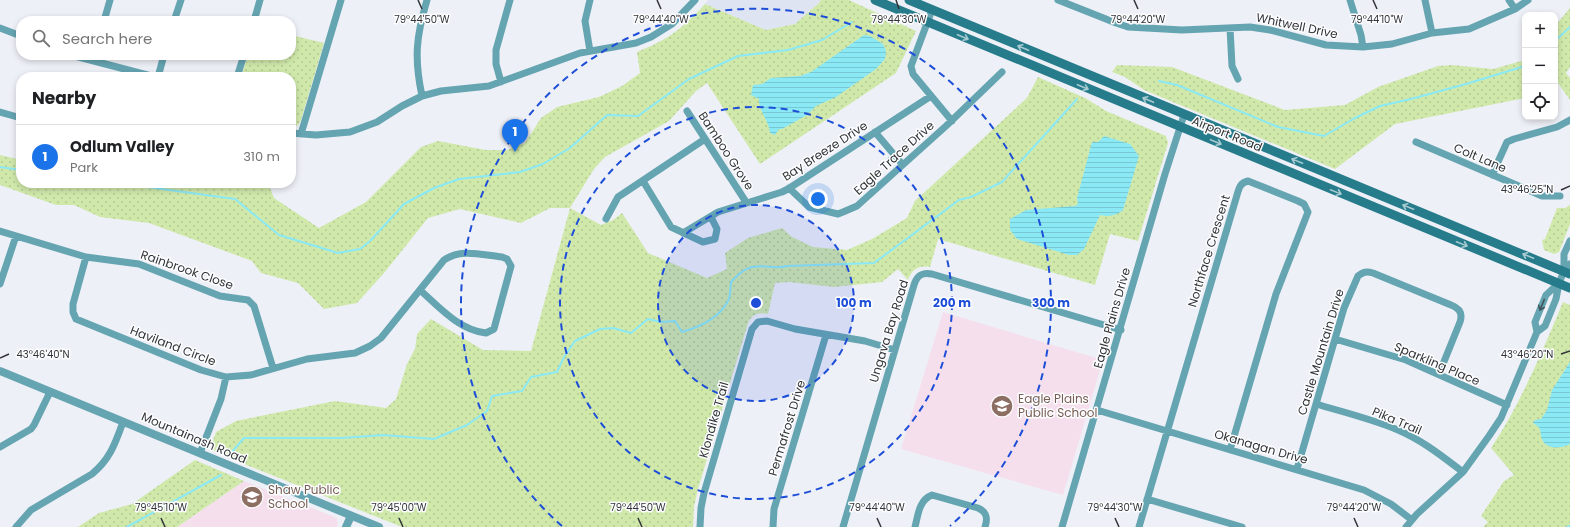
<!DOCTYPE html>
<html lang="en">
<head>
<meta charset="utf-8">
<style>
	:root { --surface:#fff; --page:#f6f6f6; --text:#202124; --muted:#757577; --line:#e0e0e0; --accent:#1a73e8 }
	body { margin:0; font-family:Poppins,sans-serif; background:var(--page); color:var(--text) }
	.controls { position:absolute; right:12px; top:12px; display:grid; overflow:hidden; border-radius:8px; box-shadow:0 2px 6px #0003 }
	.controls button { width:36px; height:36px; display:grid; place-items:center; padding:0; border:0; border-bottom:1px solid var(--line); background:var(--surface); color:var(--text); font:20px sans-serif }
	.you { position:absolute; left:818px; top:199px; width:14px; height:14px; margin:-10px; border:3px solid #fff; border-radius:50%; background:#1a73e8; box-shadow:0 0 0 6px #1a73e833 }
	.badge { display:grid; place-items:center; width:26px; height:26px; border-radius:50%; background:var(--accent); color:#fff; font-size:13px; font-weight:700 }
	.pin { position:absolute; translate:-50% -33px; filter:drop-shadow(0 1px 2px #0008) }
	.pin::after { content:''; position:absolute; top:21px; width:14px; height:12px; background:inherit; clip-path:polygon(0 0,100% 0,50% 100%) }
	.list { margin:0; padding:0; list-style:none }
	h2 { display:flex; justify-content:space-between; align-items:center; height:52px; margin:0; padding:0 16px; font-size:17px }
	h2 small { font-size:13px; font-weight:400; color:var(--muted) }
	.list li { display:grid; grid-template-columns:26px 1fr auto; gap:12px; align-items:center; box-sizing:border-box; height:64px; padding:0 16px; border-top:1px solid var(--line) }
	.list b { display:block; font-size:15px; white-space:nowrap }
	.list p { margin:0; font-size:13px; white-space:nowrap; color:var(--muted) }
	.list em { font-size:13px; font-style:normal; color:var(--muted) }
	.icon { flex:none; width:22px; height:22px; fill:none; stroke:currentColor; stroke-width:2; stroke-linecap:round; stroke-linejoin:round }
	.map { position:relative; flex:none; width:1570px; height:527px; overflow:hidden }
	.search { position:absolute; background:var(--surface); box-shadow:0 2px 6px #0003; left:16px; top:16px; width:280px; height:44px; display:flex; align-items:center; gap:10px; box-sizing:border-box; padding:0 14px; border-radius:16px; color:var(--muted); font-size:15px }
	.panel { position:absolute; background:var(--surface); box-shadow:0 2px 6px #0003; left:16px; top:72px; width:280px; height:116px; border-radius:16px }
	.map>svg:first-child { display:block }
	.built { fill:#dfe4f2 }
	.education { fill:#f5dfed }
	.park { fill:url(#park-dots) }
	.water { fill:url(#water-rules) }
	.lines { fill:none; stroke-linecap:round; stroke-linejoin:round }
	.stream { stroke:#8be9f5; stroke-width:2 }
	.minor { stroke:#65a4b1; stroke-width:7 }
	.tertiary { stroke:#65a4b1; stroke-width:8 }
	.secondary { stroke:#267c8b; stroke-width:9 }
	.oneway { stroke:#a7cad1 }
	.oneway2 { stroke:#42565c }
	.ticks { fill:none; stroke:#333437; stroke-width:1.5 }
	.ring { fill:none; stroke:#1d4ed8; stroke-width:2; stroke-dasharray:7 5 }
	.labels { text-anchor:middle; stroke-width:3; stroke-linejoin:round; paint-order:stroke }
	.street-label { font-size:12px; fill:#333437; stroke:#fdfeff }
	.education-label { font-size:12px; fill:#785e54; stroke:#fdfeff; text-anchor:start }
	.ticks-label { font-size:10px; text-anchor:middle; fill:#333437; stroke:#fdfeff; stroke-width:3; stroke-linejoin:round; paint-order:stroke }
	.centre { fill:#1d4ed8; stroke:#fdfeff; stroke-width:2 }
	.ring-label { font-size:12px; text-anchor:middle; font-weight:bold; fill:#1d4ed8; stroke:#fdfeff; stroke-width:3; stroke-linejoin:round; paint-order:stroke }
</style>
</head>
<body>
<div class="map">
<svg width="1570" height="527" viewBox="0 0 1570 527">
	<defs>
		<pattern id="park-dots" width="8" height="8" patternUnits="userSpaceOnUse"><rect width="8" height="8" fill="#d0e9ab"/><path d="M2 2h.1M6 6h.1" fill="none" stroke="#b3c894" stroke-width="1.8" stroke-linecap="round"/></pattern>
		<pattern id="water-rules" width="6" height="5" patternUnits="userSpaceOnUse"><rect width="6" height="5" fill="#8be9f5"/><path d="M0 2.5h6" fill="none" stroke="#78c8d3"/></pattern>
	</defs>
	<rect width="100%" height="100%" fill="#eef0f7"/>
	<path class="built" d="M708,0H821L819,3L795,24L766,30L705,4Z"/>
	<path class="education" d="M943,312L1103,360L1063,495L901,449Z
		M244,481L337,518L338,524L337,527H177Z"/>
	<path class="park" d="M821,0H849L916,31L896,73L760,164L707,83L696,91L669,121L605,157L594,169L570,208L601,225L613,220L622,213L648,253L707,278L727,269L725,253L748,238L782,228L792,237L813,247L847,250L872,239L907,218L915,201L1027,98L1038,77L1085,98L1106,111L1166,136L1168,143L1138,241L1110,234L1095,285L938,239L930,267C919,265 912,269 908,280L898,269L882,282L834,287L789,282L775,283L768,314C759,312 752,314 748,323L698,489L694,507L693,527H402L249,466L213,450L211,446L216,432L236,421L335,401L386,408L396,399L407,364L415,349L417,334L431,319L483,350L531,351L570,208H550L521,223L460,209L428,218L384,273L357,303L324,309L298,283L261,273L252,261L149,223L100,217L74,205H56L0,185V155L21,160V183H268L274,198L319,228L366,202L421,147L438,141L486,150H507L525,143L541,118L557,107L599,97L622,86L640,73L637,52C669,39 682,29 705,4L766,30L795,24L819,3Z
		M1570,8V67L1566,73L1570,78V100L1558,83L1555,86V26Z
		M291,35L324,43L301,120C299,125 296,127 291,127V77H241L248,55H291Z
		M1525,60V98L1395,124L1335,169L1144,90L1125,77L1112,72L1117,65L1172,67L1285,110L1345,105L1378,87L1438,66L1452,65L1493,69Z
		M1570,205V224L1559,252L1554,254L1544,250L1542,240L1545,239L1557,208H1565Z
		M1563,302L1570,305V527H1483L1488,522L1481,516L1504,481L1514,475L1491,448C1521,403 1542,352 1563,302Z
		M195,460L244,481L177,527H78L99,513L132,504Z"/>
	<path class="water" d="M864,35L870,36L883,44L886,51L885,59L876,69L836,97L816,106L807,115L782,129H779L775,135L770,133C769,121 758,109 759,99L751,95L753,85L762,84L771,78L800,76L811,72Z
		M1104,136L1130,144L1139,156L1123,210C1116,216 1109,217 1100,215L1084,249L1077,255H1069L1017,239L1010,230V219L1026,210L1075,206L1078,204L1077,198L1092,142H1098Z
		M1570,362V444C1562,449 1546,450 1542,439C1539,430 1543,429 1533,423L1535,420L1541,419L1547,410L1552,390Z"/>
	<g class="lines">
		<path class="stream" d="M1555,41L1570,27
			M1159,81L1177,85L1278,127L1324,136L1355,118L1380,106L1411,99L1466,84L1525,66
			M0,167L21,170
			M118,183L235,199L279,235L338,253L360,249L370,241L404,204L434,188L459,179L520,172L543,164L570,148L607,115L638,116L689,79L738,56L788,50L822,40L852,22
			M231,453L244,438H341L383,435L434,439L467,425L487,411L492,396L522,391L531,377L557,372L564,357L575,341L600,329L613,328L631,333L648,319L661,322L675,321L682,332C700,327 719,318 728,301C731,296 730,287 731,282C736,277 742,270 749,268C761,263 775,270 787,266L874,263L959,200L971,197L1002,182L1077,99
			M127,527L221,475
			M1567,527L1570,526"/>
		<path class="minor" d="M590,0L585,21L590,51
			M1058,0L1116,23L1128,27L1182,30L1250,27L1270,30L1326,45L1363,47L1392,44L1432,33L1469,29L1515,9L1528,0
			M1350,0L1361,35L1363,47
			M1425,0L1432,33
			M1509,0L1515,9
			M932,10L911,66L913,74L952,121
			M104,21L110,0
			M174,21L181,0
			M254,21L260,0
			M0,28L21,36
			M1230,28L1232,66L1238,79
			M71,55L155,77
			M158,77L164,55
			M237,77L244,55
			M501,82L496,64V50L510,0
			M422,96C414,58 416,37 427,0
			M687,111L746,202
			M0,112L21,118
			M875,132L902,164
			M291,133L316,135L350,132L377,122L402,106L422,96L441,91L489,86L580,53L636,43L651,37L672,24L695,0
			M301,134L341,0
			M1416,142L1542,196H1560
			M1492,175L1507,142L1514,139L1557,127L1570,120
			M643,181L671,227L703,242L715,239L717,229L711,217
			M789,188L809,207L813,208L838,214L843,212L857,206L946,126L1002,72
			M606,219L618,197L705,139
			M0,231L86,257L139,264L220,296L248,300L254,306L273,368
			M683,233L718,212L782,192L788,189L931,96
			M86,257L73,304V312L76,319L201,370L226,377L251,375L307,359L355,353L370,346L381,338L444,260C461,248 482,255 502,257L507,259L511,266L495,325L494,329L486,333C459,330 439,307 420,290
			M1564,271V254L1570,241
			M0,284L16,236
			M1537,332L1535,322L1546,295L1559,283
			M1335,339L1406,360L1507,405
			M1316,404C1343,412 1372,419 1398,430C1422,440 1443,457 1463,472
			M1097,410L1364,490L1391,504L1412,520
			M0,447L31,429L34,425L50,392
			M200,453L221,399L226,377
			M1297,469L1344,308L1358,276C1363,272 1366,271 1373,273L1451,305C1459,308 1463,313 1460,322L1439,374
			M1147,499L1242,527
			M16,527L31,510L92,474C110,459 115,444 123,422
			M700,527L701,508L704,493L752,329L758,322L767,321L795,329L865,341L895,350
			M773,527L774,509L826,335
			M843,527L914,285C917,275 922,272 932,274L1121,330
			M915,527C918,515 919,500 932,495L978,508C987,512 988,518 985,527
			M1062,527L1165,174L1184,115
			M1139,527L1237,195C1239,188 1240,183 1248,181L1298,201L1304,204L1308,212L1276,294L1230,450
			M1406,527L1417,514L1463,472L1489,436L1501,418L1537,332L1545,326L1556,299L1559,283L1564,271L1570,264"/>
		<path class="tertiary" d="M0,371L379,527
			M346,527L351,516"/>
		<path class="secondary" d="M875,0L1570,288
			M909,0L1570,274"/>
	</g>
	<defs><path id="oneway-shaft" d="M-6 0H5M1.5-3L5.5 0L1.5 3" fill="none" stroke-width="1.6" stroke-linecap="round" stroke-linejoin="round"/></defs>
	<g class="oneway">
		<use href="#oneway-shaft" transform="translate(963 37) rotate(23)"/>
		<use href="#oneway-shaft" transform="translate(1023 48) rotate(-157)"/>
		<use href="#oneway-shaft" transform="translate(1083 87) rotate(23)"/>
		<use href="#oneway-shaft" transform="translate(1148 100) rotate(-157)"/>
		<use href="#oneway-shaft" transform="translate(1216 142) rotate(23)"/>
		<use href="#oneway-shaft" transform="translate(1297 161) rotate(-158)"/>
		<use href="#oneway-shaft" transform="translate(1336 192) rotate(22)"/>
		<use href="#oneway-shaft" transform="translate(1408 207) rotate(-158)"/>
		<use href="#oneway-shaft" transform="translate(1462 244) rotate(22)"/>
		<use href="#oneway-shaft" transform="translate(1528 256) rotate(-158)"/>
	</g>
	<use class="oneway2" href="#oneway-shaft" transform="translate(1542 305) rotate(112)"/>
	<path class="ticks" d="M418,0L422,9M657,0L661,9M896,0L899,9M1134,0L1138,9M1373,0L1377,9M1561,190L1570,186M1561,354L1570,351M0,358L9,354M161,518L165,527M399,518L403,527M638,518L642,527M877,518L881,527M1115,518L1119,527M1354,518L1358,527"/>
	<circle cx="756" cy="303" r="98" fill="#1d4ed8" fill-opacity=".12"/>
	<g class="ring">
		<circle cx="756" cy="303" r="98"/>
		<circle cx="756" cy="303" r="196"/>
		<path d="M562 526A295 295 0 1 1 950 526"/>
	</g>
	<defs>
		<g id="school-disc" transform="scale(1.15)"><circle r="9.5" fill="#8d6e63" stroke="#fdfeff"/><path d="M0-5L7-2L0 1L-7-2ZM-4 1L0 2.5L4 1V4Q0 6-4 4Z" fill="#fff"/></g>
	</defs>
	<g fill-rule="evenodd">
		<use href="#school-disc" x="1002" y="406"/>
		<use href="#school-disc" x="252" y="497"/>
	</g>
	<g class="labels">
		<g class="street-label">
			<text transform="translate(1297 26) rotate(12)" y="4">Whitwell Drive</text>
			<text transform="translate(1227 134) rotate(22)" y="4">Airport Road</text>
			<text transform="translate(726 151) rotate(57)" y="4">Bamboo Grove</text>
			<text transform="translate(825 151) rotate(-33)" y="4">Bay Breeze Drive</text>
			<text transform="translate(894 158) rotate(-42)" y="4">Eagle Trace Drive</text>
			<text transform="translate(1480 158) rotate(23)" y="4">Colt Lane</text>
			<text transform="translate(1209 251) rotate(-73)" y="4">Northface Crescent</text>
			<text transform="translate(187 270) rotate(19)" y="4">Rainbrook Close</text>
			<text transform="translate(1112 318) rotate(-74)" y="4">Eagle Plains Drive</text>
			<text transform="translate(889 331) rotate(-73)" y="4">Ungava Bay Road</text>
			<text transform="translate(173 346) rotate(21)" y="4">Haviland Circle</text>
			<text transform="translate(1321 352) rotate(-73)" y="4">Castle Mountain Drive</text>
			<text transform="translate(1437 364) rotate(23)" y="4">Sparkling Place</text>
			<text transform="translate(714 420) rotate(-74)" y="4">Klondike Trail</text>
			<text transform="translate(1397 421) rotate(23)" y="4">Pika Trail</text>
			<text transform="translate(787 428) rotate(-73)" y="4">Permafrost Drive</text>
			<text transform="translate(194 438) rotate(23)" y="4">Mountainash Road</text>
			<text transform="translate(1261 447) rotate(16)" y="4">Okanagan Drive</text>
		</g>
		<g class="education-label">
			<text x="1018" y="403">Eagle Plains<tspan x="1018" dy="14">Public School</tspan></text>
			<text x="268" y="494">Shaw Public<tspan x="268" dy="14">School</tspan></text>
		</g>
	</g>
	<g class="ticks-label">
		<text x="422" y="23">79°44'50"W</text>
		<text x="661" y="23">79°44'40"W</text>
		<text x="899" y="23">79°44'30"W</text>
		<text x="1138" y="23">79°44'20"W</text>
		<text x="1377" y="23">79°44'10"W</text>
		<text x="1527" y="193">43°46'25"N</text>
		<text x="43" y="358">43°46'40"N</text>
		<text x="1527" y="358">43°46'20"N</text>
		<text x="161" y="511">79°45'10"W</text>
		<text x="399" y="511">79°45'00"W</text>
		<text x="638" y="511">79°44'50"W</text>
		<text x="877" y="511">79°44'40"W</text>
		<text x="1115" y="511">79°44'30"W</text>
		<text x="1354" y="511">79°44'20"W</text>
	</g>
	<circle cx="756" cy="303" r="6" class="centre"/>
	<g class="ring-label">
		<text x="854" y="307">100 m</text>
		<text x="952" y="307">200 m</text>
		<text x="1051" y="307">300 m</text>
	</g>
</svg>
<div class="controls">
<button>+</button>
<button>−</button>
<button><svg class="icon" aria-label="locate" viewBox="0 0 24 24"><circle cx="12" cy="12" r="6"/><path d="M12 2v4M12 18v4M2 12h4M18 12h4"/></svg></button>
</div>
<div class="you"></div>
<div class="pin badge" style="left:515px;top:152px">1</div>
<div class="search"><svg class="icon" aria-label="search" viewBox="0 0 24 24"><circle cx="10" cy="10" r="6"/><path d="M15 15l6 6"/></svg>Search here</div>
<section class="panel">
<h2>Nearby<small></small></h2>
<ul class="list">
<li><span class="badge">1</span><div><b>Odlum Valley</b><p>Park</p></div><em>310 m</em></li>
</ul>
</section>
</div>
</body>
</html>
